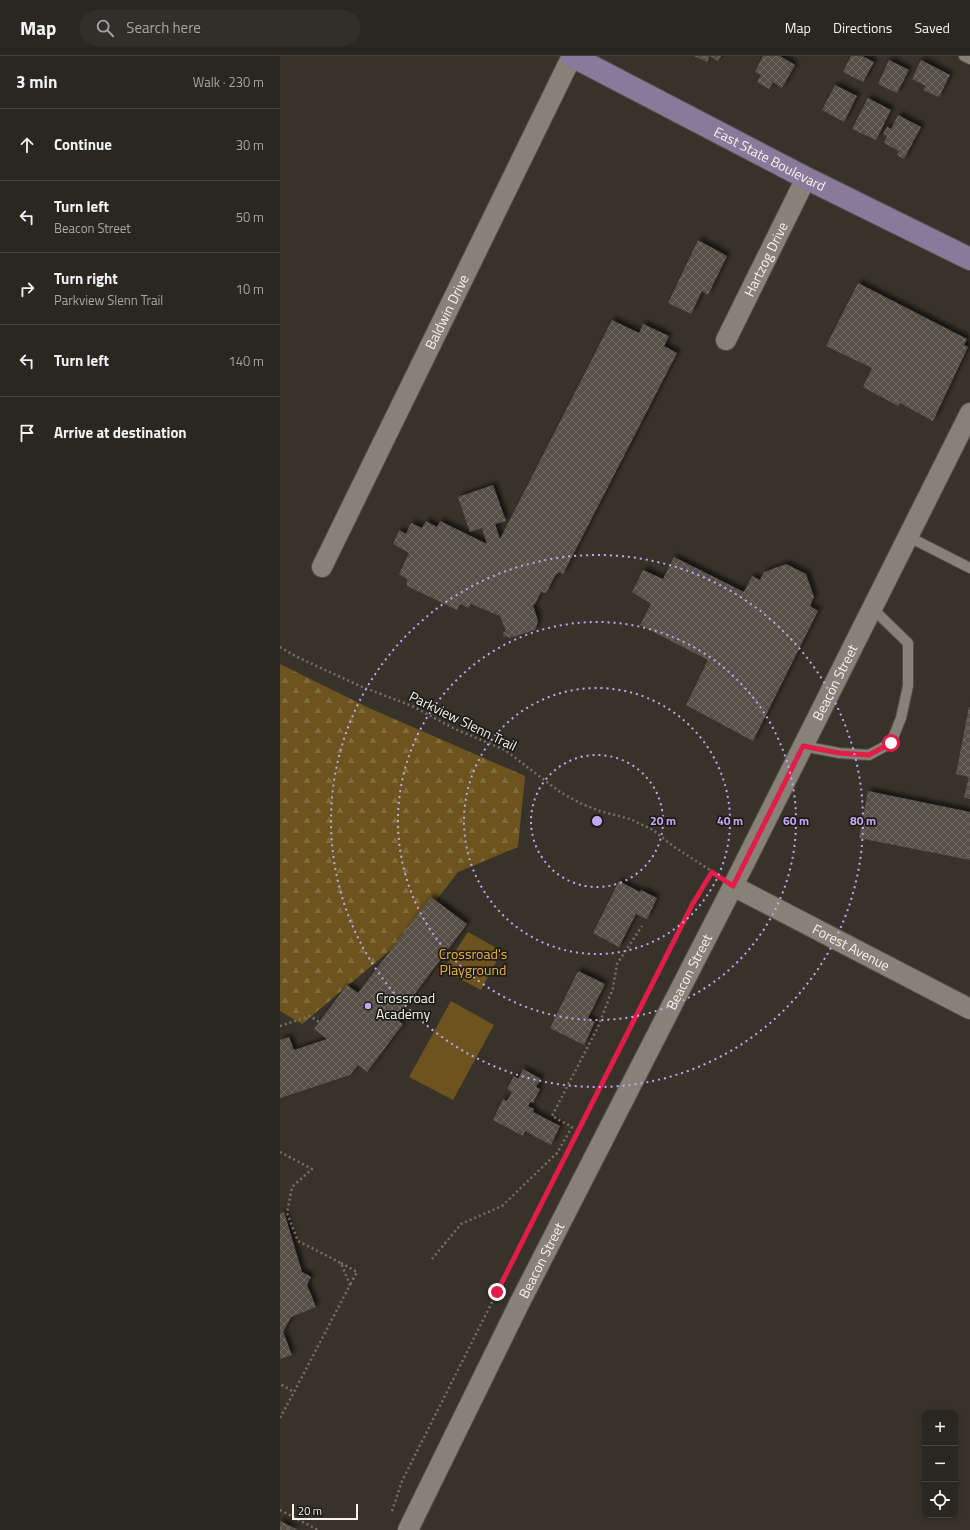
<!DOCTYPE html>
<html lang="en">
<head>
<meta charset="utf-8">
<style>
	:root { --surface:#2a2620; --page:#322e29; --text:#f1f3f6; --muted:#a5a5a5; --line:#46433e }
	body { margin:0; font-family:"Titillium Web",sans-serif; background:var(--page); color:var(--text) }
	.controls { position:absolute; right:12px; bottom:12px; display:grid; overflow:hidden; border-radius:8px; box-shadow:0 2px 6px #0003 }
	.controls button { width:36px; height:36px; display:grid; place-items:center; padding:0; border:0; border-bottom:1px solid var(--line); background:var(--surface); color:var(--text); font:20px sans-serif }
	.scale { position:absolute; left:12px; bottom:10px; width:66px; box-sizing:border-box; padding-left:4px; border:2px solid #f6f3ed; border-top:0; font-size:11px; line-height:14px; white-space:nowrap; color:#f6f3ed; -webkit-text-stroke:3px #1d1b17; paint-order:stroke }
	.stop { position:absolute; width:12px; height:12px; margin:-9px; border:3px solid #e11d48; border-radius:50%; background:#fff }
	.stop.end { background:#e11d48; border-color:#fff; box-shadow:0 1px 4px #0008 }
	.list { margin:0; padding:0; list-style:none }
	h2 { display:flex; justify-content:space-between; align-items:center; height:52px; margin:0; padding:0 16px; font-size:17px }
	h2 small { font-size:13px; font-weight:400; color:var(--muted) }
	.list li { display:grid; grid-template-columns:26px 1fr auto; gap:12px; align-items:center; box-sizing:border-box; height:72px; padding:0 16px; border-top:1px solid var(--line) }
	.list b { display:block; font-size:15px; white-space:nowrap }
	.list p { margin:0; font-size:13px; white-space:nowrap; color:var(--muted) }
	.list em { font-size:13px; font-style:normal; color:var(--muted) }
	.icon { flex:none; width:22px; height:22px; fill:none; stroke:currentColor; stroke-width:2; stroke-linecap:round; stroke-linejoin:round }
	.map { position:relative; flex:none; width:690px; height:1474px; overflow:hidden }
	header { display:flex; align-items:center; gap:24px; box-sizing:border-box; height:56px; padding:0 20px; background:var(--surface); border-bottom:1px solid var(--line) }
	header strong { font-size:19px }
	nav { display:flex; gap:22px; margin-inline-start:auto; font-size:14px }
	.search { width:280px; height:36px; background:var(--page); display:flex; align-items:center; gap:10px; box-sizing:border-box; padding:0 14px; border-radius:22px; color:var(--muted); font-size:15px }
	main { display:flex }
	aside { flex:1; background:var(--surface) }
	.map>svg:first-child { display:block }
	.green { fill:#6d531d }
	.forest { fill:url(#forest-firs) }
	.building { fill:url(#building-cross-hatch); filter:url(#shadow) }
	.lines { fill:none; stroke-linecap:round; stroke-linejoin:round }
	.service-casing { stroke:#534e47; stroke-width:12 }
	.minor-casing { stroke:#534e47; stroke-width:22 }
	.primary-casing { stroke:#534e47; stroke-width:24 }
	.path { stroke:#757169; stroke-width:2.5; stroke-dasharray:2 3; stroke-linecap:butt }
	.service { stroke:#878177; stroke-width:10 }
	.minor { stroke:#878177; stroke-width:20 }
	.primary { stroke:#8b799c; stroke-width:22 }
	.route { stroke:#e11d48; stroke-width:5 }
	.ring { fill:none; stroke:#c3a7f2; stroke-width:2; stroke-dasharray:2 4 }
	.poi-dot { fill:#c3a7f2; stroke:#1d1b17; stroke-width:1.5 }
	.labels { text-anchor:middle; stroke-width:3.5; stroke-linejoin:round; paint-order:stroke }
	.street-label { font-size:14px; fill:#f6f3ed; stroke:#1d1b17 }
	.park-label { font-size:14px; fill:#f0b537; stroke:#1d1b17 }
	.poi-label { font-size:14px; fill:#f6f3ed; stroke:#1d1b17; text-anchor:start }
	.centre { fill:#c3a7f2; stroke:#1d1b17; stroke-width:2 }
	.ring-label { font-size:12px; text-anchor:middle; font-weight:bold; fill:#c3a7f2; stroke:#1d1b17; stroke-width:3.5; stroke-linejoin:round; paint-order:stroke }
</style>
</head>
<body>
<header>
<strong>Map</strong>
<div class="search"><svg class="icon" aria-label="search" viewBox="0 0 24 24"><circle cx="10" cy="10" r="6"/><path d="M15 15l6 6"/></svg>Search here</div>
<nav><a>Map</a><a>Directions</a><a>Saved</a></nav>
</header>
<main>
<aside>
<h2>3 min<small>Walk · 230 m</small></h2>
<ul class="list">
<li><svg class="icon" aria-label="ahead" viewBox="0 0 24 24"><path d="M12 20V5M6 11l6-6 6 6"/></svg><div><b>Continue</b></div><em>30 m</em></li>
<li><svg class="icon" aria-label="left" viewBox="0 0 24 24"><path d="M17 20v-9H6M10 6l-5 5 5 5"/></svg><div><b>Turn left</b><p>Beacon Street</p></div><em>50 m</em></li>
<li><svg class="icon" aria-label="right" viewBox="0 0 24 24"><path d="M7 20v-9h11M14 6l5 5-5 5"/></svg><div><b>Turn right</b><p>Parkview Slenn Trail</p></div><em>10 m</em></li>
<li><svg class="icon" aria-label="left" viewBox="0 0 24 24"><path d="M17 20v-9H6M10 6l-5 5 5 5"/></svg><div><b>Turn left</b></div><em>140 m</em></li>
<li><svg class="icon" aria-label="arrive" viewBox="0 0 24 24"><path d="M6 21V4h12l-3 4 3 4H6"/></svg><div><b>Arrive at destination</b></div></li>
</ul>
</aside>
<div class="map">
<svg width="690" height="1474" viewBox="0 0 690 1474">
	<defs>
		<pattern id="forest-firs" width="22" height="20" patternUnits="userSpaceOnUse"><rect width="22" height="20" fill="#6d531d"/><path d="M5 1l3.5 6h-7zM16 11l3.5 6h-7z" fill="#826c3e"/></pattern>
		<pattern id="building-cross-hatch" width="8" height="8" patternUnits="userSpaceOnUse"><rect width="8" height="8" fill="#565047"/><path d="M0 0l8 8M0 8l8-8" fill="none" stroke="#6f6a62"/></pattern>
		<filter id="shadow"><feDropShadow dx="3.5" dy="-3.5" stdDeviation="2" flood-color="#0009"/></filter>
	</defs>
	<rect width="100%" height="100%" fill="#38332a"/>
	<path class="green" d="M188,876L222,895L201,934L163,914Z
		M171,945L214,969L173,1044L129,1021Z"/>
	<path class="forest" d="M0,608L89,652L245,720L238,791L178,816L132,876L22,968L0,955Z"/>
	<path class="building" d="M414,0H441L438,5L430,0L427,6Z
		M483,0H500L515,9L502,32L493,26L489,33L477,26L481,19L475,16Z
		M571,0H582L594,6L583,26L563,16Z
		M609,4L629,14L617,37L598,28Z
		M641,4L670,19L659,41L643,34L646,30L632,23Z
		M555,29L577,40L564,66L542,54Z
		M588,42L611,54L596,84L572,73Z
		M618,59L641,71L624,103L617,99L619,95L604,87L607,80L603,78L607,71L611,73Z
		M418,184L447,200L428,239L422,235L411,258L388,247Z
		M578,227L687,283L684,289L688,291L653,365L620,347L618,350L583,331L592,312L546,290Z
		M332,264L359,277L363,268L389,280L384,290L397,297L283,518L279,516L275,520L266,537L261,536L255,548L253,549L258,565L255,574L229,582L227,580L224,581L223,577L226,575L220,560L191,548L188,552L180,548L177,554L127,530V523L119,518L129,497L113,488L119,474L126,478L131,467L142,472L146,465L157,471L160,465L207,488L202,472L190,476L178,441L213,429L226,465L215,468L220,483Z
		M394,501L464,536L472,520L480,524L484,516L506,508L526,518L534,541L530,550L538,555L473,685L406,649L428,604L360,569L371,548L352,536L363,514L383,523Z
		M689,651H690V743L684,741L689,721L676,718Z
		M588,735L690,756V804L579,782Z
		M339,825L360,836L361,834L377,842L367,863L356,858L339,891L313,877Z
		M151,841L187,868L116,963L123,968L87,1016L78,1009L70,1019L0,1042V984L9,981L14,994L47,983L34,973L39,966L67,929L78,937Z
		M298,915L325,928L308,962L315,966L304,989L270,972Z
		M243,1013L261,1023L256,1031L260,1033L253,1047L250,1046L248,1050L254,1053L253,1056L280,1070L271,1089L245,1075L243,1080L213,1064L223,1043L227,1045L232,1036L227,1033L234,1020L238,1023Z
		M4,1156L22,1216L31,1221L27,1229L36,1251L11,1261L3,1276L12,1299L0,1303V1158Z
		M0,1465L18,1474H0Z"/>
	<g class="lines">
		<g class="service-casing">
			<path id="service" d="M684,0L690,3
				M629,481L690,512
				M523,690L559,697L589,699L611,687L621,662L628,630V587L592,552"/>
		</g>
		<g class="minor-casing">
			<g id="minor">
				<path id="s1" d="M446,284L526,122"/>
				<path id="s2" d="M42,511L292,0"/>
				<path id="s3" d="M453,830L690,953"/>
				<path id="s4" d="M128,1474L239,1248L453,830L690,357"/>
			</g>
		</g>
		<g class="primary-casing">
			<g id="primary">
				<path id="s5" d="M292,0L526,122L690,203"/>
			</g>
		</g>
		<path class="path" d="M0,591L17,601L80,630L132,650L175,673L225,694L280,736L302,748L320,755L350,763L373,774L393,790L433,816
			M0,970L30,960L39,966
			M0,1096L32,1113L12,1131L7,1157L18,1185L61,1207L70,1229L14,1336L0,1328
			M152,1203L181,1168L222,1150L277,1097L292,1071L272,1060L318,971L333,932L337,908L362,870
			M61,1207L77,1216L70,1229
			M0,1362L14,1336
			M0,1454L38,1474
			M112,1455L122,1425L412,849L432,816"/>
		<use href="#service" class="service"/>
		<use href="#minor" class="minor"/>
		<use href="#primary" class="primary"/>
	</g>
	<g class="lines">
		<path class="route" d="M217,1236L412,849L432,816L453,830L523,690L559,697L589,699L611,687"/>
	</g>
	<g class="ring">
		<circle cx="317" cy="765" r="66"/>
		<circle cx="317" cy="765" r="133"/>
		<circle cx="317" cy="765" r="199"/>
		<circle cx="317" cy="765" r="266"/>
	</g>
	<circle class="poi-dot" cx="88" cy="950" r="4"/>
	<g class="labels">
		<g class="street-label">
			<text dy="5" stroke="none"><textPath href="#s5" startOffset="223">East State Boulevard</textPath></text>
			<text dy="5" stroke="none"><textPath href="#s1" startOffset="90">Hartzog Drive</textPath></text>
			<text dy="5" stroke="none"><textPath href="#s2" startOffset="284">Baldwin Drive</textPath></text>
			<text dy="5" stroke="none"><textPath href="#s4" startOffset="949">Beacon Street</textPath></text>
			<text transform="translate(183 665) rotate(26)" y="5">Parkview Slenn Trail</text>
			<text dy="5" stroke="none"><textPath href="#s3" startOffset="133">Forest Avenue</textPath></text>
			<text dy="5" stroke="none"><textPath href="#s4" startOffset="625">Beacon Street</textPath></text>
			<text dy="5" stroke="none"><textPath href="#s4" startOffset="301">Beacon Street</textPath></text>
		</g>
		<g class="park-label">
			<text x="193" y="903">Crossroad's<tspan x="193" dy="16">Playground</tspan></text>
		</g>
		<g class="poi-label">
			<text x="96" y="947">Crossroad<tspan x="96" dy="16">Academy</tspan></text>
		</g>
	</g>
	<circle cx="317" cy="765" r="6" class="centre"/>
	<g class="ring-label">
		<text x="383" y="769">20 m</text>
		<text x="450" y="769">40 m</text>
		<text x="516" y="769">60 m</text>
		<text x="583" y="769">80 m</text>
	</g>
</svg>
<div class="controls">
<button>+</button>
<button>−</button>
<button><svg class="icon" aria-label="locate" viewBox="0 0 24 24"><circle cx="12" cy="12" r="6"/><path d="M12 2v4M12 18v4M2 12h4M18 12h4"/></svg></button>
</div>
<div class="scale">20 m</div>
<div class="stop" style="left:611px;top:687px"></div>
<div class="stop end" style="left:217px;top:1236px"></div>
</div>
</main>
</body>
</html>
